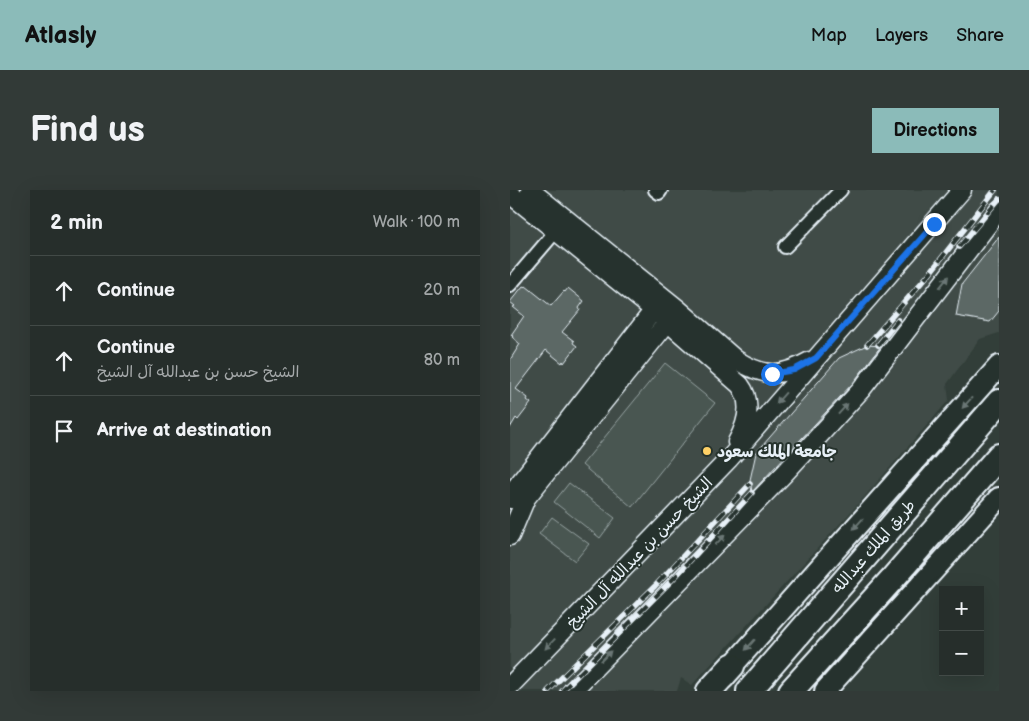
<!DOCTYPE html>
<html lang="en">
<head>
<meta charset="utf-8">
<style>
	:root { --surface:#262e2b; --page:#323a37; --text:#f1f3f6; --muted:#a4a8a9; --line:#424a47; --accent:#8bbbb9 }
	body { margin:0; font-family:"Balsamiq Sans","Playpen Sans Arabic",sans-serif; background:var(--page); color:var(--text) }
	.controls { position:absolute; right:15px; bottom:15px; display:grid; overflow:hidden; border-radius:0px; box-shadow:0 5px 20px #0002 }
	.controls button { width:45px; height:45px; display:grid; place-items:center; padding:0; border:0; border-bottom:1px solid var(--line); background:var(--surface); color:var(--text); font:25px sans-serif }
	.stop { position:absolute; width:15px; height:15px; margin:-11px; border:4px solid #1a73e8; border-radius:50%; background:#fff }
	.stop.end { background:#1a73e8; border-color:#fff; box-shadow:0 1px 5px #0008 }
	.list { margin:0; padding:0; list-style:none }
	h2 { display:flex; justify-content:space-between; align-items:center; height:65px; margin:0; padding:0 20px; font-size:21px }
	h2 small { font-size:16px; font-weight:400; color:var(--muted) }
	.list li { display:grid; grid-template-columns:32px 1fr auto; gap:15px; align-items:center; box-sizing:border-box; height:70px; padding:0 20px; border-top:1px solid var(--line) }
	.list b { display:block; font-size:19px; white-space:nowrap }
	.list p { margin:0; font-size:16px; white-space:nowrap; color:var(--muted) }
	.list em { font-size:16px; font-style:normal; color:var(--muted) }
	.icon { flex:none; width:28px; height:28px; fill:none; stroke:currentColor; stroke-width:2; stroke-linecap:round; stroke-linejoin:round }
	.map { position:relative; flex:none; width:489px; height:501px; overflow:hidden; border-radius:0px }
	header { display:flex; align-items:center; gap:30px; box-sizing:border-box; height:70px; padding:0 25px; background:var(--accent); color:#111 }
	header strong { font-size:24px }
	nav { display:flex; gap:28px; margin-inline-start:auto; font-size:18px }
	.intro { display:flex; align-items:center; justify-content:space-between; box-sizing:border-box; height:120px; padding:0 30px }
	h1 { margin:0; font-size:35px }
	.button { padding:12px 22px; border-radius:0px; background:var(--accent); color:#111; font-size:18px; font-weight:700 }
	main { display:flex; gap:30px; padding:0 30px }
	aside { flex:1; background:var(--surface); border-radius:0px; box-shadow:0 5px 20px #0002 }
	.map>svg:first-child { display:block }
	.built { fill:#3f4b46 }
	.green { fill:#495651; stroke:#98a4a4 }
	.building { fill:#5c6865; stroke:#e8f1f8 }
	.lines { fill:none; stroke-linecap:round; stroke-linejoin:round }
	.street-casing { stroke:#e8f1f8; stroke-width:16 }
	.secondary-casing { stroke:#e8f1f8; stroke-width:21 }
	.primary-casing { stroke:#e8f1f8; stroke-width:24 }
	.highway-casing { stroke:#e8f1f8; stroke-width:28 }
	.street { stroke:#26332d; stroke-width:12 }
	.secondary { stroke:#26332d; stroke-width:18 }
	.primary { stroke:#26332d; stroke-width:20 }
	.highway { stroke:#26332d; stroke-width:24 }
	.rail-casing { stroke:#e8f1f8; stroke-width:5.5 }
	.rail { stroke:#26332d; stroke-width:4; stroke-dasharray:11; stroke-linecap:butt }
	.oneway { fill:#6a7674 }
	.route { stroke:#1a73e8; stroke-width:6 }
	.poi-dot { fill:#ffd166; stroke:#26332d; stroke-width:2 }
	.labels { text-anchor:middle; stroke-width:4; stroke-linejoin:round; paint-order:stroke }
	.poi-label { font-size:16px; font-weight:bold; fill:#e8f1f8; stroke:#26332d; text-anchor:start }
	.street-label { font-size:16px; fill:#e8f1f8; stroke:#26332d }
</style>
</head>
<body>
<header>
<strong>Atlasly</strong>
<nav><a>Map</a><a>Layers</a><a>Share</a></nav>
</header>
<div class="intro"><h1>Find us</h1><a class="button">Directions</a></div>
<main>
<aside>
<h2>2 min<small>Walk · 100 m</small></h2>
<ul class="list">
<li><svg class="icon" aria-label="ahead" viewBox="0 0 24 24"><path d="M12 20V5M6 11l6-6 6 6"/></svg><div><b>Continue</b></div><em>20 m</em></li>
<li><svg class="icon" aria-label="ahead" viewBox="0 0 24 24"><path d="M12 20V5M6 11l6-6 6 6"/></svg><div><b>Continue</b><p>الشيخ حسن بن عبدالله آل الشيخ</p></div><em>80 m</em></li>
<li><svg class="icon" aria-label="arrive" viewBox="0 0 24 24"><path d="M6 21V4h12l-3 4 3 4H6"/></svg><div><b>Arrive at destination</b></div></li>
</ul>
</aside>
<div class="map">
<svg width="489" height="501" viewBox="0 0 489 501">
	<rect width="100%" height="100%" fill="#323e39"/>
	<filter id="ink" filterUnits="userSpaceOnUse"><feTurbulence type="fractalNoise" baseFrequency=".02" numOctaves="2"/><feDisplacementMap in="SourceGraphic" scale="10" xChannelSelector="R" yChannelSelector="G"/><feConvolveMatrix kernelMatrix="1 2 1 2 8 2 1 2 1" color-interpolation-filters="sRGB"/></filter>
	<g filter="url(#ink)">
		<path class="built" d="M0,0H489V143L470,149L437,194L439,210L350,312L182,495L171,488L167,501H0Z"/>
		<path class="green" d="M155,173L205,213L122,317L72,275Z
			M59,293L105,328L90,348L44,312Z
			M42,327L79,354L65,371L29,344Z"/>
		<path class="building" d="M489,47V121L480,132L446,126L452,94Z
			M13,96L15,97L16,96L41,116L54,101L55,102L58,98L74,111L69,118L70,120L52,142L64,151L63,153L67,156L54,173L53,171L52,173L36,160L6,199L18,208L17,210L21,213L8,230L6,228L0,238V170L10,154L2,147L3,146L1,145L14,126L3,117L5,116L0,112Z
			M357,155L371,156L343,193L242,302L240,290L246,263L329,168Z"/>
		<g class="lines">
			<g class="street-casing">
				<path id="street" d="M145,0L149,3L151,0
					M275,57L331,0
					M0,95L46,41"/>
			</g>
			<g class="secondary-casing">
				<path id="secondary" d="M20,0L168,119L225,169C253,187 270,188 300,171
					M0,4L144,120L230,195C243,212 237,234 227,252
					M0,309L4,300L150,112
					M0,346L16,308L165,123
					M0,496L219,269L452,0
					M62,501L274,284L351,200L489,20"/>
			</g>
			<g class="primary-casing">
				<path id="primary" d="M214,488L222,476L489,176
					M315,501L489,308"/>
			</g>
			<g class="highway-casing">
				<path id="highway" d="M199,501L222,476
					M239,501L489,212
					M281,501L384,387L489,266"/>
			</g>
			<use href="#street" class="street"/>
			<use href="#secondary" class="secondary"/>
			<use href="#primary" class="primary"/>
			<use href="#highway" class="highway"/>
			<g class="rail-casing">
				<path id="rail" d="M449,57L489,9
					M357,155L419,84L485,0
					M368,155L388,130
					M38,501L145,396L240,294
					M52,501L168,384L242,303"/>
			</g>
			<use href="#rail" class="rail"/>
		</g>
		<defs><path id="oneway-solid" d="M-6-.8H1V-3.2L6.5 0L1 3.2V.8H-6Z" transform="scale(1.25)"/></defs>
		<g class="oneway">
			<use href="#oneway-solid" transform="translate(434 92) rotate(-52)"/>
			<use href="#oneway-solid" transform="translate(271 208) rotate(131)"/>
			<use href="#oneway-solid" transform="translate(457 213) rotate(132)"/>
			<use href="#oneway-solid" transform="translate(333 219) rotate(-48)"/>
			<use href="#oneway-solid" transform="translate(348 334) rotate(132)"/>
			<use href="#oneway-solid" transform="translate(210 350) rotate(-46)"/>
			<use href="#oneway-solid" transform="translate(40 454) rotate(134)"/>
			<use href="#oneway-solid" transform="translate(240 455) rotate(132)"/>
			<use href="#oneway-solid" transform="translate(96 466) rotate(-46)"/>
		</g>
	</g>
	<g class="lines" filter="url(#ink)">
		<path class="route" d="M262,184L284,180L306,168L424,34"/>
	</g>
	<circle class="poi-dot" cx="197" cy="261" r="5"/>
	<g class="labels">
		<g class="poi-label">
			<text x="207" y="267">جامعة الملك سعود</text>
		</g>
		<g class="street-label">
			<text transform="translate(363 356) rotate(-49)" y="6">طريق الملك عبدالله</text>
			<text transform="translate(129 362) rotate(-46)" y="6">الشيخ حسن بن عبدالله آل الشيخ</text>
		</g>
	</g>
</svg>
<div class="controls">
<button>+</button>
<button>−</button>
</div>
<div class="stop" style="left:262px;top:184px"></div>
<div class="stop end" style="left:424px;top:34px"></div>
</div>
</main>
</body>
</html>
